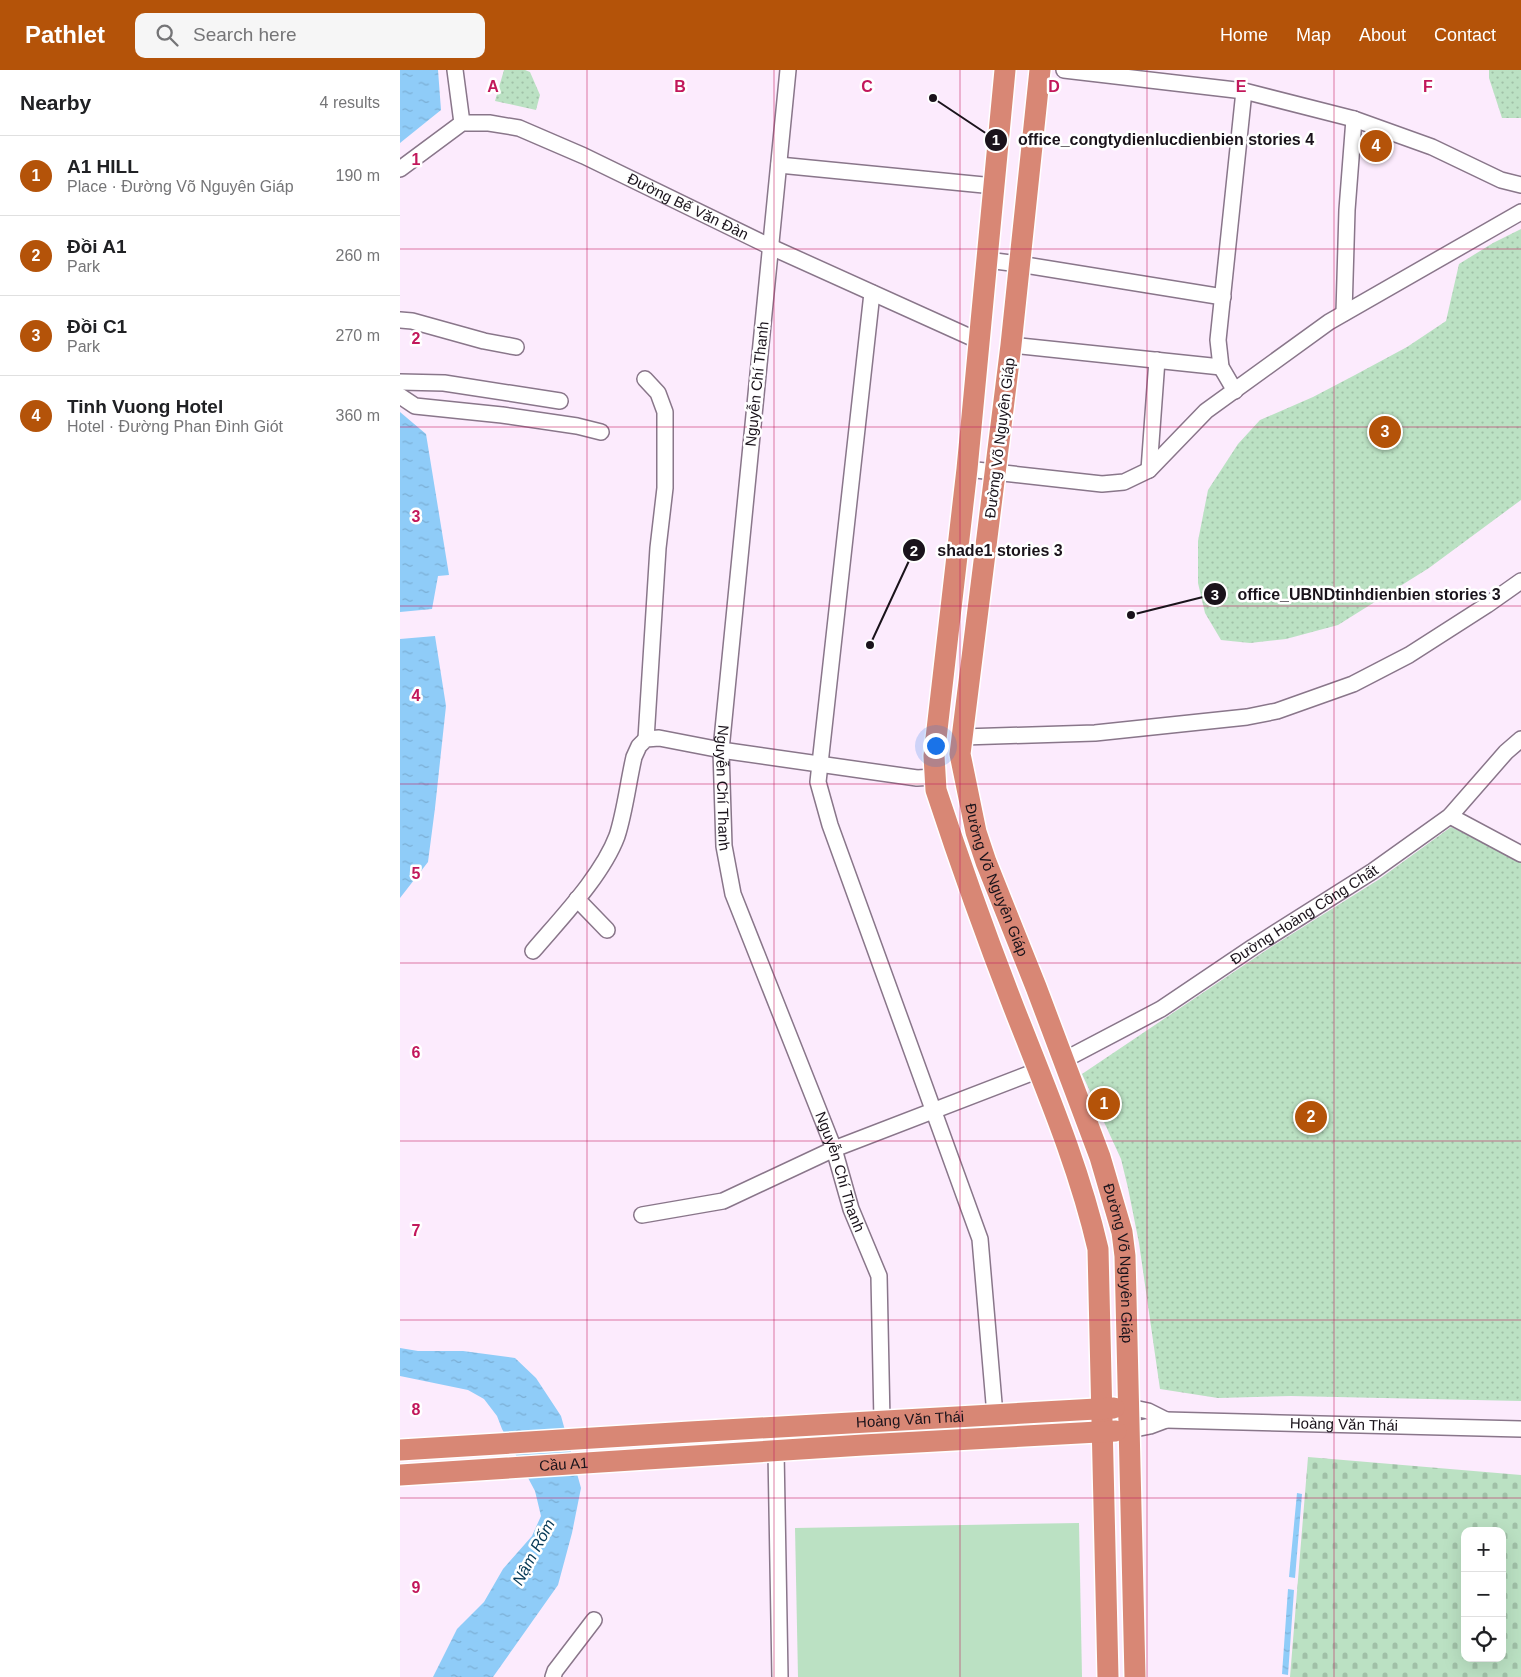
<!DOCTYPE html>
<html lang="en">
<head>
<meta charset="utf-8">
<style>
	:root { --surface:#fff; --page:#f6f6f6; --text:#202124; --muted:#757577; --line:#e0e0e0; --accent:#b45309 }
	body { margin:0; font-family:Arial,sans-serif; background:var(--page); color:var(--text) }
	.controls { position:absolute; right:15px; bottom:15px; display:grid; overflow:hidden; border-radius:10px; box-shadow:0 5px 20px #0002 }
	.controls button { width:45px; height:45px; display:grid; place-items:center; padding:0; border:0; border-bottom:1px solid var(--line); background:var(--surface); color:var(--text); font:25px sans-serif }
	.you { position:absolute; left:535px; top:675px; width:18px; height:18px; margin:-12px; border:4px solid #fff; border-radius:50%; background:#1a73e8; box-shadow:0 0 0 8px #1a73e833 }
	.badge { display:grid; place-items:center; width:32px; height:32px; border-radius:50%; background:var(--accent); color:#fff; font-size:16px; font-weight:700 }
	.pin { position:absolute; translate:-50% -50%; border:2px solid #fff; box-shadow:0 1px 5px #0006 }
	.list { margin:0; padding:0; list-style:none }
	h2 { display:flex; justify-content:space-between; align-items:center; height:65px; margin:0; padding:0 20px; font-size:21px }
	h2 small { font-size:16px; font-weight:400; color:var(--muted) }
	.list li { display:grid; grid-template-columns:32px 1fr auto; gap:15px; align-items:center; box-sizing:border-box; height:80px; padding:0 20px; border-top:1px solid var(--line) }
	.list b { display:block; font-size:19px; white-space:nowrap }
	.list p { margin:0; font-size:16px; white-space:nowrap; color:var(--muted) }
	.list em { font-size:16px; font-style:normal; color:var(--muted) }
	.icon { flex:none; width:28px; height:28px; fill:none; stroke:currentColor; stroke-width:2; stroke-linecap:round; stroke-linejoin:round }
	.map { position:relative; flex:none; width:1121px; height:1607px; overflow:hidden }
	header { display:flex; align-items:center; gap:30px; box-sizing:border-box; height:70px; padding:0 25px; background:var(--accent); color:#fff }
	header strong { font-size:24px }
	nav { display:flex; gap:28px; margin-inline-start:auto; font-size:18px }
	.search { width:350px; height:45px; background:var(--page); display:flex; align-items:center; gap:12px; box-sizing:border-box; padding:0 18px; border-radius:10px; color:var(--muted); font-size:19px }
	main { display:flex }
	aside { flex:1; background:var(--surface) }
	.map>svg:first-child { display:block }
	.grass { fill:url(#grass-dots) }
	.cemetery { fill:url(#cemetery-stones); fill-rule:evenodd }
	.garden { fill:#bbe1c3 }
	.water { fill:url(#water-ripples) }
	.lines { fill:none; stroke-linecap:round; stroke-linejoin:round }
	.minor-casing { stroke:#89768a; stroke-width:18 }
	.highway-casing { stroke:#fff; stroke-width:24 }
	.minor { stroke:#fff; stroke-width:15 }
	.highway { stroke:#d88775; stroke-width:21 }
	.grid { fill:none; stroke:#c2185b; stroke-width:1; stroke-opacity:0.55 }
	.labels { text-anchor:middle; stroke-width:5; stroke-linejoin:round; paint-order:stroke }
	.street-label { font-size:15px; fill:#1a131b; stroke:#fff }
	.water-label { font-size:16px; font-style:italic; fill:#063956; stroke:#fff }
	.grid-label { font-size:16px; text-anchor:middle; font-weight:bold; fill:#c2185b; stroke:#fff; stroke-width:5; stroke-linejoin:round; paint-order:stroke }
	.leader { fill:none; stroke:#1a131b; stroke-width:2 }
	.callout-dot { fill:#1a131b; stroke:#fff; stroke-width:2 }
	.mark-label { font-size:15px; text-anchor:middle; font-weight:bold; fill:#fff }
	.callout-label { font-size:16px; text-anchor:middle; font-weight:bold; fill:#1a131b; stroke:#fff; stroke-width:5; stroke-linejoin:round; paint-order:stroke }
</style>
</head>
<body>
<header>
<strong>Pathlet</strong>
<div class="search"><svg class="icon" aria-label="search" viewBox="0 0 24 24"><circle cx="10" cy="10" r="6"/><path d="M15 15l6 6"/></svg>Search here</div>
<nav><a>Home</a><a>Map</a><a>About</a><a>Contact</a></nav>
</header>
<main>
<aside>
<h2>Nearby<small>4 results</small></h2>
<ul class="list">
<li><span class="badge">1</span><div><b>A1 HILL</b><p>Place · Đường Võ Nguyên Giáp</p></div><em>190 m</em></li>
<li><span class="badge">2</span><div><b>Đồi A1</b><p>Park</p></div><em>260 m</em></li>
<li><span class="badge">3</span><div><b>Đồi C1</b><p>Park</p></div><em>270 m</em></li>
<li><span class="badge">4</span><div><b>Tinh Vuong Hotel</b><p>Hotel · Đường Phan Đình Giót</p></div><em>360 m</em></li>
</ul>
</aside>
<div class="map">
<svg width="1121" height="1607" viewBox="0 0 1121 1607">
	<defs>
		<pattern id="grass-dots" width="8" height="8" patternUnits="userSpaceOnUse" patternTransform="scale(1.25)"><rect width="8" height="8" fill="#bbe1c3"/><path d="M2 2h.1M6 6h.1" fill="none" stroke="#a0c0a7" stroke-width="1.8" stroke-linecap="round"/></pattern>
		<pattern id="cemetery-stones" width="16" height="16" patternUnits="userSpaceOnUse" patternTransform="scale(1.25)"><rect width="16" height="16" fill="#bbe1c3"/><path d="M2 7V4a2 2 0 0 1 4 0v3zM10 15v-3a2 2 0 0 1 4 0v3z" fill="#a0c0a7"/></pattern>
		<pattern id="water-ripples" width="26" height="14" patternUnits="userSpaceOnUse" patternTransform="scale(1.25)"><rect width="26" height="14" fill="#8fccf8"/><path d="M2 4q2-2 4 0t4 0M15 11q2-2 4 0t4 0" fill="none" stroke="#7baed4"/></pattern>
	</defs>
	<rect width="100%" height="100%" fill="#fcebfd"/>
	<path class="grass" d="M104,0H125L130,2L140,25L136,40L95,31Z
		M1089,0H1121V48H1102L1089,8Z
		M1121,159V430L1029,498L938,555L886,569L850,573L821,570L805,543L798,513V471L808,420L838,374L860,350L913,327L955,305L1007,277L1046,251L1059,194L1093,173Z
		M1051,757L1121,791V1331L891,1326L818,1328L760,1319L739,1173L728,1118L721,1089L682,1004L865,881L978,810Z"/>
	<path class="cemetery" d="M908,1387L1121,1405V1607H890ZM1065,1461H1102V1588H1065Z"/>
	<path class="garden" d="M679,1453L682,1607H398L395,1458Z"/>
	<path class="water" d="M0,0H38L41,40L0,73Z
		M0,342L26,364L49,505L38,506L32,539L0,542Z
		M35,566L46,636L35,738L28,792L0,828V569Z
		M0,1278L18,1281H63L115,1288L136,1308L161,1346L181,1418L172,1463L158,1515L93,1607H33L57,1559L84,1532L103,1499L132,1466L141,1446L135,1421L102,1359L97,1346L84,1329L68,1320L0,1306Z
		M897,1423L902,1424L895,1508L889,1507Z
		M888,1519L894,1520L888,1605L882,1604Z"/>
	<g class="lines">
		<g class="minor-casing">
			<g id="minor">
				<path d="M55,0L62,53"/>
				<path id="s1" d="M388,0L321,680L324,776L333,824L434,1079L451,1139L479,1206L482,1351"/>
				<path d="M664,0L844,21L954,49L1032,77L1101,110L1121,115"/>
				<path d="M379,95L594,116"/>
				<path id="s2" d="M0,99L62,53H89L119,58L184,86L371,177L579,271"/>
				<path d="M587,190L619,194L823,227"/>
				<path d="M472,223L418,712L430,755L580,1169L595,1345"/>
				<path d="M944,243L947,140L954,49"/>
				<path d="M0,250L12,251L84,271L116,277"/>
				<path d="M611,275L821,297"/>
				<path d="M245,309L258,323L265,342V418L258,478L246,669"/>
				<path d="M0,312L44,313L160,331"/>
				<path d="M835,321L821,297L818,270L844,21"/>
				<path d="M0,326L15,336L102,345L177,356L201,362"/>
				<path d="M567,399L702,414L724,412L749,400L806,341L929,252L1121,142"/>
				<path d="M749,400L757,290"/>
				<path d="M563,667L695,663L847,647L877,641L953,614L1009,585L1087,535L1121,511"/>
				<path d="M1050,746L1121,784"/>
				<path d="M177,829L207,860"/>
				<path d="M133,881C161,848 202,806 217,766C225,741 228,713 234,687L239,676L246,669L259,668L321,680L517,708L535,707"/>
				<path id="s3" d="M664,990L761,939L853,877L973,801L1050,746L1106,682L1121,669"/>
				<path d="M242,1145L323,1131L434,1079L639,1000"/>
				<path d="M729,1337L748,1341L766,1350L750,1356L730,1360"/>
				<path id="s4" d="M766,1350L1121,1359"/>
				<path d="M376,1381L380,1607"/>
				<path d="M153,1607L155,1601L194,1550"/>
			</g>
		</g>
		<g class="highway-casing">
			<g id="highway">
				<path d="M605,0L567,399L534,686L536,720C560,793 586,866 614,938C645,1017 679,1096 698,1179L708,1607"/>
				<path id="s5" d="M640,0L611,275L560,684L576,762L586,792L636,917L700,1087L722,1162L725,1186L735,1607"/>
				<path id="s6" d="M0,1380L290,1362L714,1338"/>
				<path id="s7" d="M0,1405L463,1375L716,1361"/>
			</g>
		</g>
		<use href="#minor" class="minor"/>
		<use href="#highway" class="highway"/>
	</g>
	<path class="grid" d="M187,0V1607M374,0V1607M560,0V1607M747,0V1607M934,0V1607M0,179H1121M0,357H1121M0,536H1121M0,714H1121M0,893H1121M0,1071H1121M0,1250H1121M0,1428H1121"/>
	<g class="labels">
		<g class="street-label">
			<text dy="5" stroke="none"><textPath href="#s2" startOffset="321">Đường Bế Văn Đàn</textPath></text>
			<text transform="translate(357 314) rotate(-84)" y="5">Nguyễn Chí Thanh</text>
			<text transform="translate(600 368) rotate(-83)" y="5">Đường Võ Nguyên Giáp</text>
			<text dy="5" stroke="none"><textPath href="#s1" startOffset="721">Nguyễn Chí Thanh</textPath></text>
			<text dy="5" stroke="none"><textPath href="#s5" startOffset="820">Đường Võ Nguyên Giáp</textPath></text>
			<text dy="5" stroke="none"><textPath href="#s3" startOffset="281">Đường Hoàng Công Chất</textPath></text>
			<text dy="5" stroke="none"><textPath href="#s1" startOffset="1126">Nguyễn Chí Thanh</textPath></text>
			<text dy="5" stroke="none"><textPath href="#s5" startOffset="1225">Đường Võ Nguyên Giáp</textPath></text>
			<text dy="5" stroke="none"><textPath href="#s6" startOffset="511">Hoàng Văn Thái</textPath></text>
			<text dy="5" stroke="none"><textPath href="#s4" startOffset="178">Hoàng Văn Thái</textPath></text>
			<text dy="5" stroke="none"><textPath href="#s7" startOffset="164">Cầu A1</textPath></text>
		</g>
		<g class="water-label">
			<text transform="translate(133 1482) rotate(-62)" y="6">Nậm Rốm</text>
		</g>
	</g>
	<g class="grid-label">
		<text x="93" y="22">A</text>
		<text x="280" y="22">B</text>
		<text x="467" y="22">C</text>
		<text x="654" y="22">D</text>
		<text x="841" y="22">E</text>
		<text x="1028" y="22">F</text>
		<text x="16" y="95">1</text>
		<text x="16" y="274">2</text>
		<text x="16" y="452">3</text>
		<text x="16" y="631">4</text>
		<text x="16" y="809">5</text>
		<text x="16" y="988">6</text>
		<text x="16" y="1166">7</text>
		<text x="16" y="1345">8</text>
		<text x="16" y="1523">9</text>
	</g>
	<path class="leader" d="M533 28L596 70M470 575L514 480M731 545L815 524"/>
	<g class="callout-dot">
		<circle cx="533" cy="28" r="5"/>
		<circle cx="470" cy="575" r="5"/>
		<circle cx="731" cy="545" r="5"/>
		<circle cx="596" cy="70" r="12"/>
		<circle cx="514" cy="480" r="12"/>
		<circle cx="815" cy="524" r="12"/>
	</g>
	<g class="mark-label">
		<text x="596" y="75">1</text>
		<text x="514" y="486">2</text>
		<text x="815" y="530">3</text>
	</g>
	<g class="callout-label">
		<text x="766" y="75">office_congtydienlucdienbien stories 4</text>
		<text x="600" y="486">shade1 stories 3</text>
		<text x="969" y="530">office_UBNDtinhdienbien stories 3</text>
	</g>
</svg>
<div class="controls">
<button>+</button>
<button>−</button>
<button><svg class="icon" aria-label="locate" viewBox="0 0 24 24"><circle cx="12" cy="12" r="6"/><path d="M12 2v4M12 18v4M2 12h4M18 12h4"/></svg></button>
</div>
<div class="you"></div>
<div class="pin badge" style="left:704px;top:1034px">1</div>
<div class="pin badge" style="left:911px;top:1047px">2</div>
<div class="pin badge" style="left:985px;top:362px">3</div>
<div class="pin badge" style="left:976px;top:76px">4</div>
</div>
</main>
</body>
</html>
